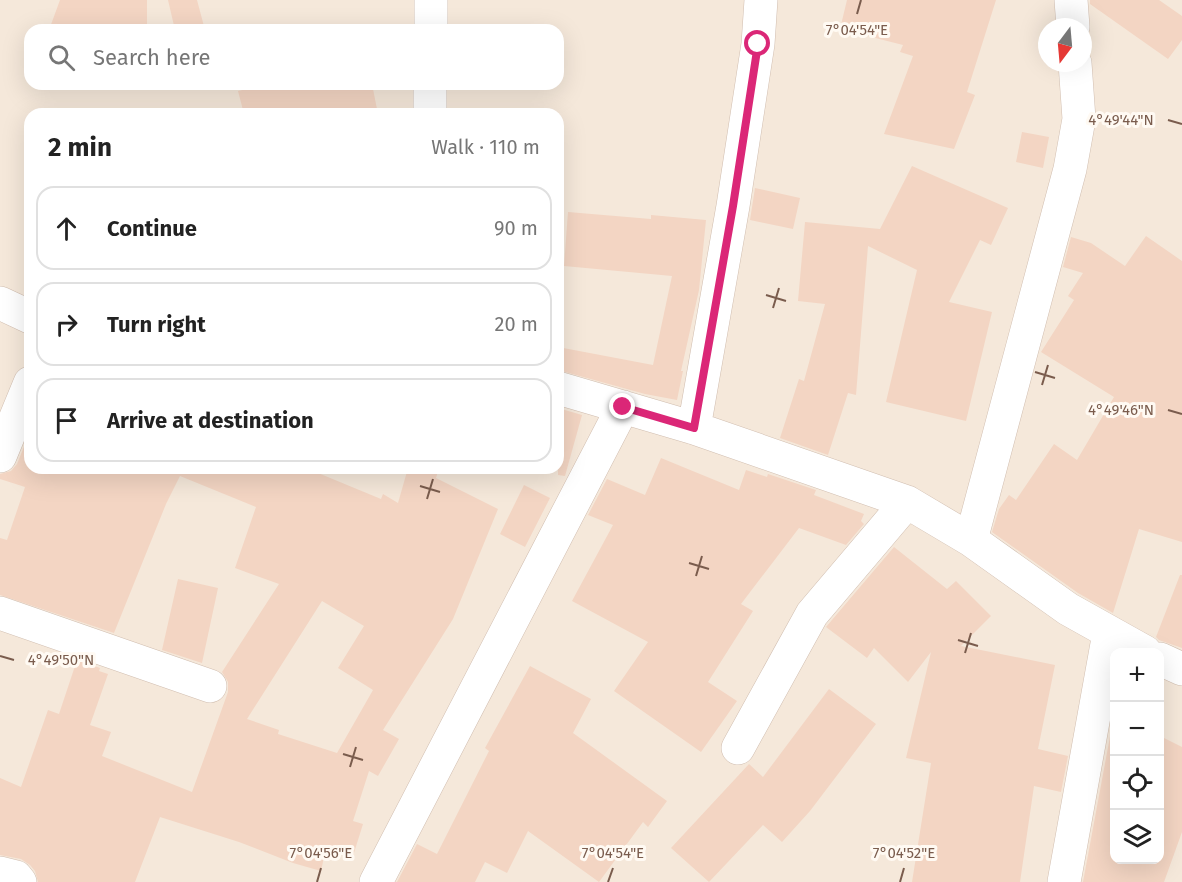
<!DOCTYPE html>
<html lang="en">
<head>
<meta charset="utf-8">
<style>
	:root { --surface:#fff; --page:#f2f2f2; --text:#222; --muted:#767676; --line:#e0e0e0 }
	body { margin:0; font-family:"Fira Sans",sans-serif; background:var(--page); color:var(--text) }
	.controls { position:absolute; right:18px; bottom:18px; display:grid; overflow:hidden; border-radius:12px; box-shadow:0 6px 24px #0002 }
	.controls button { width:54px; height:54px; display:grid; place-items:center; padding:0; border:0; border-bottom:2px solid var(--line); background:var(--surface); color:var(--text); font:30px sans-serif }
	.compass { position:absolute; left:1038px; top:18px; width:54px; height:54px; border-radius:50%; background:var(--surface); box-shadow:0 6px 24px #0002; rotate:196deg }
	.stop { position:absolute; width:18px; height:18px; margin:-14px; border:4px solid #db2777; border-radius:50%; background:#fff }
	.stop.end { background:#db2777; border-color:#fff; box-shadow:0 2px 6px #0008 }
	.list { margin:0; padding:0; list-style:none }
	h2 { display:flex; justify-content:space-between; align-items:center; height:78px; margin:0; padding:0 24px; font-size:26px }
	h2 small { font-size:20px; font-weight:400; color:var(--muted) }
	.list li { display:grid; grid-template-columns:39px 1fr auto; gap:18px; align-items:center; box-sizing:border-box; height:84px; margin:0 12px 12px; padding:0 12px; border:2px solid var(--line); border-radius:18px }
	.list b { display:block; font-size:22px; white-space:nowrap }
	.list em { font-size:20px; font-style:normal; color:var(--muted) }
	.icon { flex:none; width:33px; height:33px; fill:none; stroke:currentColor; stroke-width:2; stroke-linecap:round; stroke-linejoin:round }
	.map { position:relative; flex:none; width:1182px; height:882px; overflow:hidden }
	.search { position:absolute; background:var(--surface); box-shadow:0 6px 24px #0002; left:24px; top:24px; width:540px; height:66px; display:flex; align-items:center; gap:15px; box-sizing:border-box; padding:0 21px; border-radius:18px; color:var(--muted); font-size:22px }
	.panel { position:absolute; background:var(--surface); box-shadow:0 6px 24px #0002; left:24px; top:108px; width:540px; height:366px; border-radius:18px }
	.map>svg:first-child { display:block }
	.residential { fill:#f5e8da; fill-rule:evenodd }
	.building { fill:#f3d5c3; fill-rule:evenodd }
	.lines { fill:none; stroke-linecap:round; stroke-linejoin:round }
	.minor-casing { stroke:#d1beb0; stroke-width:34 }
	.minor { stroke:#fff; stroke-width:33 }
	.route { stroke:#db2777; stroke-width:8 }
	.ticks { fill:none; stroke:#7a5c4d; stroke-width:2 }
	.ticks-label { font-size:15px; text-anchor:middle; fill:#7a5c4d; stroke:#fffaf3; stroke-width:6; stroke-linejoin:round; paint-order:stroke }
</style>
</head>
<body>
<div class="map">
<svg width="1182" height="882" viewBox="0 0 1182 882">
	<rect width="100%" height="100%" fill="#fdf6ec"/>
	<path class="residential" d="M0,0H1182V882H0ZM1047,27H1083V63H1047ZM30,30H558V84H30ZM30,114H558V468H30ZM1114,652H1160V860H1114Z"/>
	<path class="building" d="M60,0H147V30H49Z
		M168,0H197L205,30H175Z
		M847,0H996L967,92L975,95L954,149L884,134L913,56L900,52L903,45L840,29Z
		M1090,0H1159L1182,16V40L1168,59L1090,4Z
		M267,84H372L378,114H244L238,91Z
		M1022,132L1049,137L1043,168L1016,162Z
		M912,166L1008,208L991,245L980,240L949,302L992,312L966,421L886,402L917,270L868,246L856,395L848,393L828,455L780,438L799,379L804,381L825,304L798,301L805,222L880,229Z
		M755,188L800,198L793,229L750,220Z
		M568,212L651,219V215L706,220L699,290L681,371H683L677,400L645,394L558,370V347L653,365L672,276L564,266Z
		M1146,236L1182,261V542L1139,529L1113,613L1078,593L992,532L999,509L1009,495L1016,500L1054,444L1077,460L1114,397L1041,352L1074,300L1068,296L1083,273L1063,267L1071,237L1091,243L1125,266Z
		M558,408L582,415L565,476L558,475Z
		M30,432V468H306L381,499L383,494L398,503L408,468H439L436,478L498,509L453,619L383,730L399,739L378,776L369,771L353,821L363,824L353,856L326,848L321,871L293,863L239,842L160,817L135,882H38L35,871L30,865L21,859L0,855V778L21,787L48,710L59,714L77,660L100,668L99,671L108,674L90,725L111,732L102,756L192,792L228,692V682L222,672L279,584L235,568L256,507L180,476L166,504L114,633L0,595V538L7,540L25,487L0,479V474L11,471L17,464ZM322,601L364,626L338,668L373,690L337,753L278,734L279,730L247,719Z
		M661,458L739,490L746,470L767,477L768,474L816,490L814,495L864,514L861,521L864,524L846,545L799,528L741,604L753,611L708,682L737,701L701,752L614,691L648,642L572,601L613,525L588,515L607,479L645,495Z
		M524,485L550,498L525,547L500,534Z
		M894,547L947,589L956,581L991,616L961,646L1055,665L1038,749L1068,756L1061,792L1034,786L1020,882H912L931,763L906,758L931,652L908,682L874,648L867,658L826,627Z
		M1180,575H1182V648L1159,640L1156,637Z
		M178,579L218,588L202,663L162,650Z
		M530,666L591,699L573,733L667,801L648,827L643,822L599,882L528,831L507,873L485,862L475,882H397L417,844L437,854L489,751L485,748Z
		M829,689L876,724L810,811L782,842L763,825L709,882L671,848L749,764L763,777Z
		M1114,715V860H1160V736L1182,747V832L1164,882H1083Z"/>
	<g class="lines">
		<g class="minor-casing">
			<path id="minor" d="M1071,0L1073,27
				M431,30V0
				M430,114V84
				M0,303L30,317
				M558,388L694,428L907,502L971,540L1068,609L1145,652
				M694,428L733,206L758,44L761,0
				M0,456L30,383
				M971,540L1070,169L1079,119L1075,63
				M0,613L210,686
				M1160,659L1182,669
				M738,748L812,614L907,502
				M0,873L16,877L20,882
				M376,882L623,407
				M1064,882L1109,633"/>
		</g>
		<use href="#minor" class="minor"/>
	</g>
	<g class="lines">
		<path class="route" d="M623,407L694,428L733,206L758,44"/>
	</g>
	<path class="ticks" d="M857,14L861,0M1168,120L1182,124M766,295L786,301M773,308L779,288M1035,372L1055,378M1042,385L1048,365M1168,410L1182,414M420,486L440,492M427,499L433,479M689,563L709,569M696,576L702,556M958,640L978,646M965,653L971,633M0,656L14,660M343,754L363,760M350,767L356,747M317,882L321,868M608,882L613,868M900,882L904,868"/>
	<g class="ticks-label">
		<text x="857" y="35">7°04'54"E</text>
		<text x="1121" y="125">4°49'44"N</text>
		<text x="1121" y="415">4°49'46"N</text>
		<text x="61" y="665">4°49'50"N</text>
		<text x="321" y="858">7°04'56"E</text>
		<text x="613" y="858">7°04'54"E</text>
		<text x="904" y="858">7°04'52"E</text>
	</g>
</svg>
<div class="controls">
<button>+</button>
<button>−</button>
<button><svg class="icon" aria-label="locate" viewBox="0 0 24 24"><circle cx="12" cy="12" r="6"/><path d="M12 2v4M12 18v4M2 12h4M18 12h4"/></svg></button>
<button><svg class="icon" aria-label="layers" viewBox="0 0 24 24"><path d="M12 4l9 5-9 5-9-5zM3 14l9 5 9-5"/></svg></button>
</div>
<svg class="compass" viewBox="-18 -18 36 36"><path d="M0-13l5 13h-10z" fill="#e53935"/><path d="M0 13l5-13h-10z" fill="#767676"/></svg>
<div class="stop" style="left:758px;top:44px"></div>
<div class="stop end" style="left:623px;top:407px"></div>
<div class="search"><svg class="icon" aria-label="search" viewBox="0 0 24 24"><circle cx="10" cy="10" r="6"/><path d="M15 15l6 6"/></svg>Search here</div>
<section class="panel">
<h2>2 min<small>Walk · 110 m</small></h2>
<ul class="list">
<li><svg class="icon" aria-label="ahead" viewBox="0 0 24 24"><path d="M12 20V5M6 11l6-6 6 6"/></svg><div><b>Continue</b></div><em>90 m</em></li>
<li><svg class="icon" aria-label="right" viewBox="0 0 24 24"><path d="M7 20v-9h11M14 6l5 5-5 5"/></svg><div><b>Turn right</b></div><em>20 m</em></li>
<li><svg class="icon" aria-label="arrive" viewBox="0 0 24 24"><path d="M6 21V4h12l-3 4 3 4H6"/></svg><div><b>Arrive at destination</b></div></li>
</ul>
</section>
</div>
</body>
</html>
